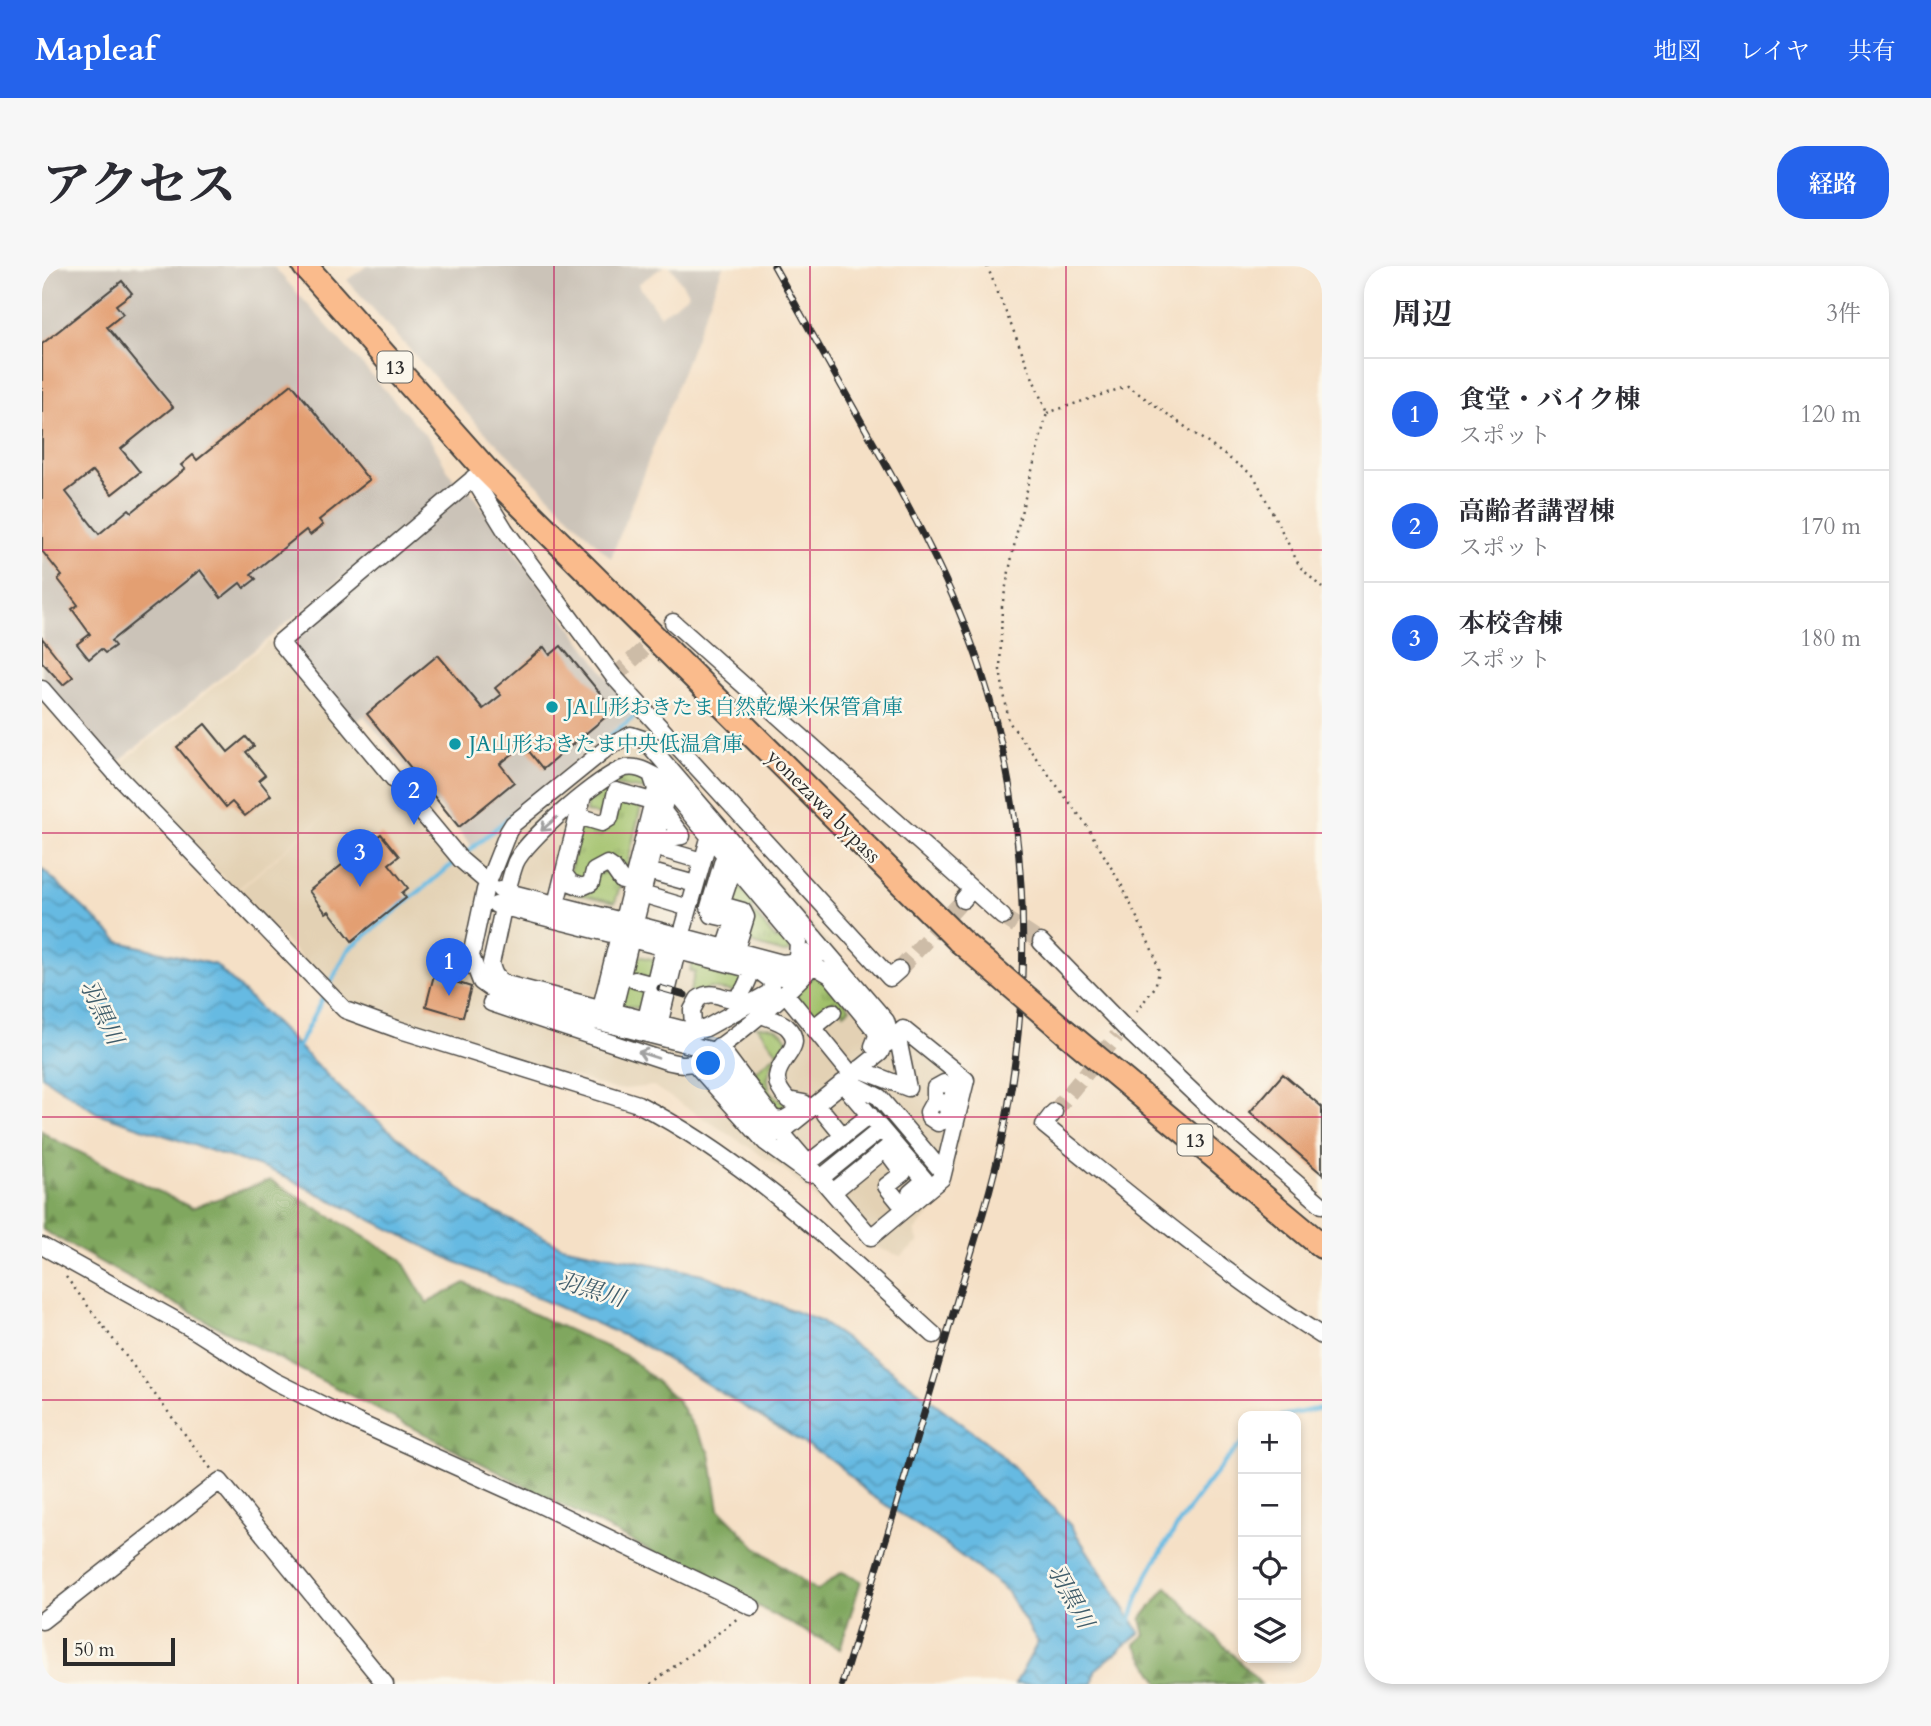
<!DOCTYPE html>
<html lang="ja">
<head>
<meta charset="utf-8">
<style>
	:root { --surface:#fff; --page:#f7f7f7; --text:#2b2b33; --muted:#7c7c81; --line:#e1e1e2; --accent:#2563eb }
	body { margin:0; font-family:Cardo,"Noto Serif JP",serif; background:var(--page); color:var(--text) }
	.controls { position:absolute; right:21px; bottom:21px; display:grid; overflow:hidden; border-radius:14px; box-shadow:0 4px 10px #0003 }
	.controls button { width:63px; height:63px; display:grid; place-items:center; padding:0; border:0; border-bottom:2px solid var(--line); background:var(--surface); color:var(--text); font:35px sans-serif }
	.scale { position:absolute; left:21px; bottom:18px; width:112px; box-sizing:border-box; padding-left:7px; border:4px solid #2b2b2b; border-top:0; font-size:19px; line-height:24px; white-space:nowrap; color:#2b2b2b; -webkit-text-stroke:5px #fbf7ec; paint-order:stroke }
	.you { position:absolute; left:667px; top:798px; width:24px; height:24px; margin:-18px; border:5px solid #fff; border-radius:50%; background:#1a73e8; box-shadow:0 0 0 10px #1a73e833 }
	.badge { display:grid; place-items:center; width:46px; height:46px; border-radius:50%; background:var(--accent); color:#fff; font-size:23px; font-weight:700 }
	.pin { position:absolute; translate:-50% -58px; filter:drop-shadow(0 2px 4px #0008) }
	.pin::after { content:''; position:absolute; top:37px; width:24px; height:21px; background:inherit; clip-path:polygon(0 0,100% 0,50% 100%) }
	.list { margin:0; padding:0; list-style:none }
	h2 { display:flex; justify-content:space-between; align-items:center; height:91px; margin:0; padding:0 28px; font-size:30px }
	h2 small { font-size:23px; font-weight:400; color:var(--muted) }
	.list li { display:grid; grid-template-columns:46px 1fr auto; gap:21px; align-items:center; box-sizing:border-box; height:112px; padding:0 28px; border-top:2px solid var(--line) }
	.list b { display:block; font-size:26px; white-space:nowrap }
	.list p { margin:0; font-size:23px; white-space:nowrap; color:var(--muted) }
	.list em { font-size:23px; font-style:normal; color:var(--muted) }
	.icon { flex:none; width:38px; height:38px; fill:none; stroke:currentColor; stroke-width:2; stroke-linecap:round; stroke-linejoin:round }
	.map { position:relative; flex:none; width:1280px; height:1418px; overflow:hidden; border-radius:28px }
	header { display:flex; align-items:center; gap:42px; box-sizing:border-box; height:98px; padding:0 35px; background:var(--accent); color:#fff }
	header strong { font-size:33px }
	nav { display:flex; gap:38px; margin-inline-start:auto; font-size:24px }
	.intro { display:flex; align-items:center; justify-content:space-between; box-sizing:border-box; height:168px; padding:0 42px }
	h1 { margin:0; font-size:49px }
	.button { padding:18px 32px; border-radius:28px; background:var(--accent); color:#fff; font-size:24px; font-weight:700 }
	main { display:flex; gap:42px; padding:0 42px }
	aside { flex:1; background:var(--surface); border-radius:28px; box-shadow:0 4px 10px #0003 }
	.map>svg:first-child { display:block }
	.built { fill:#e3d1b4 }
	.industrial { fill:#cbc3b8 }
	.grass { fill:url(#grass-tufts); stroke:#66764a; stroke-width:2 }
	.forest { fill:url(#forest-firs); stroke:#566944; stroke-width:2 }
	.water { fill:url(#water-waves); stroke:#487286; stroke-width:2 }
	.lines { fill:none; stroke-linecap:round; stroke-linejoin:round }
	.stream { stroke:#66bae2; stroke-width:4.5 }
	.building { fill:#e39f72 }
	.minor-tunnel { stroke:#cdbca7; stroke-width:16; stroke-dasharray:16 8; stroke-linecap:butt }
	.minor-casing { stroke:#494642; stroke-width:19 }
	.highway-casing { stroke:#494642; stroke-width:28 }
	.path { stroke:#494642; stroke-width:2.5; stroke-dasharray:2 5; stroke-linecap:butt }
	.minor { stroke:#fff; stroke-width:16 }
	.highway { stroke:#fabb8c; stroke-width:24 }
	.rail-casing { stroke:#2b2b2b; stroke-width:7 }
	.rail { stroke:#fbf7ec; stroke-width:4.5; stroke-dasharray:13; stroke-linecap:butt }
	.highway-bridge-casing { stroke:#494642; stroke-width:28; stroke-linecap:butt }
	.highway-bridge { stroke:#fabb8c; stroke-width:24 }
	.oneway { stroke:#a0a0a0 }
	.grid { fill:none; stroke:#c2185b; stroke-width:2; stroke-opacity:0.55 }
	.culture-dot { fill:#0f9aa8; stroke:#fbf7ec; stroke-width:2.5 }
	.labels { text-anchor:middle; stroke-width:5; stroke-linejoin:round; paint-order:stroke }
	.shield { fill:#fbf7ec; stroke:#696865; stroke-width:2 }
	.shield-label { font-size:19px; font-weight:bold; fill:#2b2b2b }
	.culture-label { font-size:21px; fill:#0d838f; stroke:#fbf7ec; text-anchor:start }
	.street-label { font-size:21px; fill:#2b2b2b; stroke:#fbf7ec }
	.water-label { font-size:23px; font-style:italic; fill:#405d6b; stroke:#fbf7ec }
</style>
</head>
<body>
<header>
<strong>Mapleaf</strong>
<nav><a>地図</a><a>レイヤ</a><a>共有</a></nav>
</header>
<div class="intro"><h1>アクセス</h1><a class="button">経路</a></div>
<main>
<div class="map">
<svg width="1280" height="1418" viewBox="0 0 1280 1418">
	<defs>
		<pattern id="grass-tufts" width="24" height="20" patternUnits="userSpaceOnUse" patternTransform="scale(1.75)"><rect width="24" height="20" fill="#a1c16a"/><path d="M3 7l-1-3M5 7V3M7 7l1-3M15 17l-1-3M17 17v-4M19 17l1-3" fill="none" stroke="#839d57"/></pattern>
		<pattern id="forest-firs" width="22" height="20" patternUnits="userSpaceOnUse" patternTransform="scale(1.75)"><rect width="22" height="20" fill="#80a75e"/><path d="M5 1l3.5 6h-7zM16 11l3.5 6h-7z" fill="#69884e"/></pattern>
		<pattern id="water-waves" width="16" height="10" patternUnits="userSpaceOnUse" patternTransform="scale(1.75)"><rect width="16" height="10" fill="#66bae2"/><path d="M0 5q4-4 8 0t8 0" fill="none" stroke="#5497b7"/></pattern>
	</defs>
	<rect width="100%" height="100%" fill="#fbf7ec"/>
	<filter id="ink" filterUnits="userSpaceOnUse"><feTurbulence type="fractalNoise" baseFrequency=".0143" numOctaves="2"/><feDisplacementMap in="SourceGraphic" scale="14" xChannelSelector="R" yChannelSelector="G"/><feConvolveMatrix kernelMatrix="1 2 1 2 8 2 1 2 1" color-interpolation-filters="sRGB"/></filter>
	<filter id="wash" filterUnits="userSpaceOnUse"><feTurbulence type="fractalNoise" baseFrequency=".00686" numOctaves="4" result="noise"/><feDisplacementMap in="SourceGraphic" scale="28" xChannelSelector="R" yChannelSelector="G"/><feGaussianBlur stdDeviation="1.57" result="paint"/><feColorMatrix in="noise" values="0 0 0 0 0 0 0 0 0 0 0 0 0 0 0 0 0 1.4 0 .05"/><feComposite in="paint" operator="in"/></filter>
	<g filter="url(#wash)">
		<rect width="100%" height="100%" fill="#f5e0c6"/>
		<path class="built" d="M227,375L415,597L596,449L840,740L929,812L905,931L872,965L877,976L859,990L827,979L741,903L611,820L574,824L307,741L195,626L308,528L194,625L77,499Z"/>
		<path class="industrial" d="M17,0H231L389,175L414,218L74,498L0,411V13Z
			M325,0H622L596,18L618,50L647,28L628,0H681L569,292L432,155L305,14Z
			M427,223L592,447L429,580L322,450L311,458L242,376Z"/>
		<path class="grass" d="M584,508L600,511L605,519L604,524L571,519L563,544L557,549L544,546L545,534Z
			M579,532L600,536L583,608L576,599L543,616L527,609L539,557L563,561Z
			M563,602L578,619L573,636L522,625Z
			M691,612L713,639L709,643L734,674L740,670L748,680V686L742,687L705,676L687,637Z
			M593,689L613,694L601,743L581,739L578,734Z
			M654,695L703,709L696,726L666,722L647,754L641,752L653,706L648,705L650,697Z
			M774,708L783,711L808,742L802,747L792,734L771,751L755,731V725Z
			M715,760C728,761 739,760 745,774C741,785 731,792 728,803C721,823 734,836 752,840L737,850L704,812L736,787Z"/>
		<path class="forest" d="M0,865L9,872L150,942L228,914L359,993L385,1037L423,1017L587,1091L635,1134L668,1187L677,1243L714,1281L775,1325L800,1306L819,1315L798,1383L159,1052L1,964Z
			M1125,1321L1219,1418H1118L1093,1378L1103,1369L1099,1353Z"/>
		<path class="water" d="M0,603L78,676L174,699L304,828L435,937L519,980L660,1008L777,1055L849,1104L952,1182L1029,1260L1098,1367L1053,1404L1051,1418H973L996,1376L963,1323L895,1272L827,1228L794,1197L594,1075L412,995L233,906L55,847L0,810Z"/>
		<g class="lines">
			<path class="stream" d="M563,474L598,446
				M286,722L306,684L469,550
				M254,784L282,730
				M1239,1150L1280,1142
				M1087,1358C1093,1343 1097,1326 1104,1312C1126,1270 1168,1210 1201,1176"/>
		</g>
		<g id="blocks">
			<path class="building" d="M80,15L90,27L74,39L81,48L65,61L131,141L79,183L98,206L70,228L51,205L24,226L57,268L87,243L90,246L143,203L139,199L151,189L155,194L250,118L327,214L277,254L281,259L268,269L264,264L209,308L214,313L202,322L198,317L179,332L158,304L69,375L73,380L63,387L59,383L47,393L35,378L48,368L30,343L36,339L16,313L20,310L0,285V78Z
				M0,372L31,411L21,419L0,396Z
				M519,380L572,444L501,503L482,479L458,498L472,516L417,561L325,448L396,389L441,443L459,429L453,422L502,381L508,389Z
				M163,458L186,486L204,471L212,480L204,486L223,509L217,514L229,529L203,550L190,536L184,541L135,481Z
				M339,568L357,590L347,598L366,622L360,627L364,632L310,675L287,645L284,647L267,625Z
				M392,709L429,721L421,751L384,740Z
				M1241,808L1280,841V908L1208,846Z"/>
		</g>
	</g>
	<g filter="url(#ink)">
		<use href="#blocks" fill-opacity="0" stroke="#494642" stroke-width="2"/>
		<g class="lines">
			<path class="minor-tunnel" d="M572,411L631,356
				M961,651L999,676
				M857,704L921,634
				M1012,846L1075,770"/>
			<g class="minor-casing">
				<path id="minor" d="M439,206L238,376L419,594L446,617
					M431,212L463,264L572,411L848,712L857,704
					M631,356L930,623L921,634
					M0,423L74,508L303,744L355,763L596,838C708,896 799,985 892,1069
					M536,550L560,557L568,552L574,525L606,534
					M614,574L640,570L621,545
					M612,581L660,595
					M681,594L667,641L670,649L688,653L691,659L685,677
					M606,605L653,618
					M690,606L680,636L683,640L701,645L704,651L696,677
					M522,608L529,617L540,621L549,617L552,605L565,598L571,602L580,615L585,616
					M930,623L961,651
					M458,624L470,627L576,654L581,655L740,697L749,696L755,692L756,676L619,513C608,508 596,499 584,502C562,506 481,576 473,598C462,629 457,665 449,697C451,708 454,713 464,718L651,766L664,762L727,727L730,721L729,714L718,706
					M600,628L647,642
					M515,634L541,530
					M454,639L731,709L740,711L755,702
					M999,676L1082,761L1175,849L1280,939
					M771,699L788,709L833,764L835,770L831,780
					M593,714L612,719
					M750,720L755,702L764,687
					M743,727L804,802
					M449,737L621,794C632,797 643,800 653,796C675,787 766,713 774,693C778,685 776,679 773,672
					M718,748C726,752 737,755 744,760C773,787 711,798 746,834L762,837
					M557,749L614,523L610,511
					M605,749L620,687
					M619,751L635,685L666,576
					M569,754L625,527L626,514
					M651,760L650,744L656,733C680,715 693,759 710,703
					M771,762L791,746
					M677,780L730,851C740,857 747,851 755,844
					M672,785L460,731L439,716L429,690L443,624L466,566L471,558L566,481L589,469L601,473L608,480L844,755L847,766L843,776
					M665,789L719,860L724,865L733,868L746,861L838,787L843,776V768
					M652,797L723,876L767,908
					M817,803L866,822L855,768
					M800,817L883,914L868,927
					M814,819L837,831L897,902
					M897,836L893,832V822L902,817L911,822V833L907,836L891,837L886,846L887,851L896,857L901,855L906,849L905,841L902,837
					M1012,846L1002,859C1092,932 1182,1008 1280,1070
					M783,848L801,870
					M739,866L829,971L900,912L924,814L861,763L845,778
					M849,891L861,907L844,920L857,936
					M773,892L828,849
					M785,907L839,863
					M797,921L851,877
					M0,980L155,1066L232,1115L315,1156L488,1234L710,1341
					M0,1355L178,1215L343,1418"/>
			</g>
			<g class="highway-casing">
				<path id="highway" d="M263,0L443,203L918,675
					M1026,768L1280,980"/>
			</g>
			<path class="path" d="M945,0L1005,147L978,251L960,340L958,404L967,456L1043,557L1080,620L1112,688L1117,706L1113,721L1091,750
				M1005,147L1086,120L1212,210L1258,301L1280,322
				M24,1011L170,1204
				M609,1418L696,1352"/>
			<use href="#minor" class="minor"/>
			<use href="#highway" class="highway"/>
			<g class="rail-casing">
				<path id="rail" d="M732,0C764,57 796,114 828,171C870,245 911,320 938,401C985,545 992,698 965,847C953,918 928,988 908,1058C874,1178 836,1298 800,1418
					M618,722L643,729"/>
			</g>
			<use href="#rail" class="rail"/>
			<g class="highway-bridge-casing">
				<path id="highway-bridge" d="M918,675L1026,768"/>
			</g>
			<use href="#highway-bridge" class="highway-bridge"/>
		</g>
		<defs><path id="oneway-shaft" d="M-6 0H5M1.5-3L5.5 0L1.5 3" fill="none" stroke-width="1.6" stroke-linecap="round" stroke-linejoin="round" transform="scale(1.75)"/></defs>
		<g class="oneway">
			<use href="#oneway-shaft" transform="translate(507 558) rotate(139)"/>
			<use href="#oneway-shaft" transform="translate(606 789) rotate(-162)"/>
		</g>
	</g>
	<path class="grid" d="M256,0V1418M512,0V1418M768,0V1418M1024,0V1418M0,284H1280M0,567H1280M0,851H1280M0,1134H1280"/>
	<g class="culture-dot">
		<circle cx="510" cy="441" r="7"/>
		<circle cx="413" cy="478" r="7"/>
	</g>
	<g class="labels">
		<g class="shield">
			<rect x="335.5" y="85.5" width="35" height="31" rx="5"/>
			<rect x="1135.5" y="858.5" width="35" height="31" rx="5"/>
		</g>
		<g class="shield-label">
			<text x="353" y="108">13</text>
			<text x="1153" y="881">13</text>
		</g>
		<g class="culture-label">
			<text x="524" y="448">JA山形おきたま自然乾燥米保管倉庫</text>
			<text x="427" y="485">JA山形おきたま中央低温倉庫</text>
		</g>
		<g class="street-label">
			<text transform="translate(782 540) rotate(45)" y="7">yonezawa bypass</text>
		</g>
		<g class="water-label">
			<text transform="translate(60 746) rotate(64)" y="8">羽黒川</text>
			<text transform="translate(549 1023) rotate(17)" y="8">羽黒川</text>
			<text transform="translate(1029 1330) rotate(61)" y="8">羽黒川</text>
		</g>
	</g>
</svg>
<div class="controls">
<button>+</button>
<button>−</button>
<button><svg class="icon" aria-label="locate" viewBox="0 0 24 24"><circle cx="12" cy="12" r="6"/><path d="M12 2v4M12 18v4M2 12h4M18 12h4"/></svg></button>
<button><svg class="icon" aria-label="layers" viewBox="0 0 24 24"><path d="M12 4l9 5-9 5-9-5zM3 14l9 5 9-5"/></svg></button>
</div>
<div class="scale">50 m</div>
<div class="you"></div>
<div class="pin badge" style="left:407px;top:730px">1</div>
<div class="pin badge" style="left:372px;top:559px">2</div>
<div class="pin badge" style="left:318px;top:621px">3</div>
</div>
<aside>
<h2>周辺<small>3件</small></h2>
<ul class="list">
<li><span class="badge">1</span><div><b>食堂・バイク棟</b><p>スポット</p></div><em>120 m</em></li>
<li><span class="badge">2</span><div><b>高齢者講習棟</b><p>スポット</p></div><em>170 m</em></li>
<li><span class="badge">3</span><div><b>本校舎棟</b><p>スポット</p></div><em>180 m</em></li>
</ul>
</aside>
</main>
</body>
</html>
